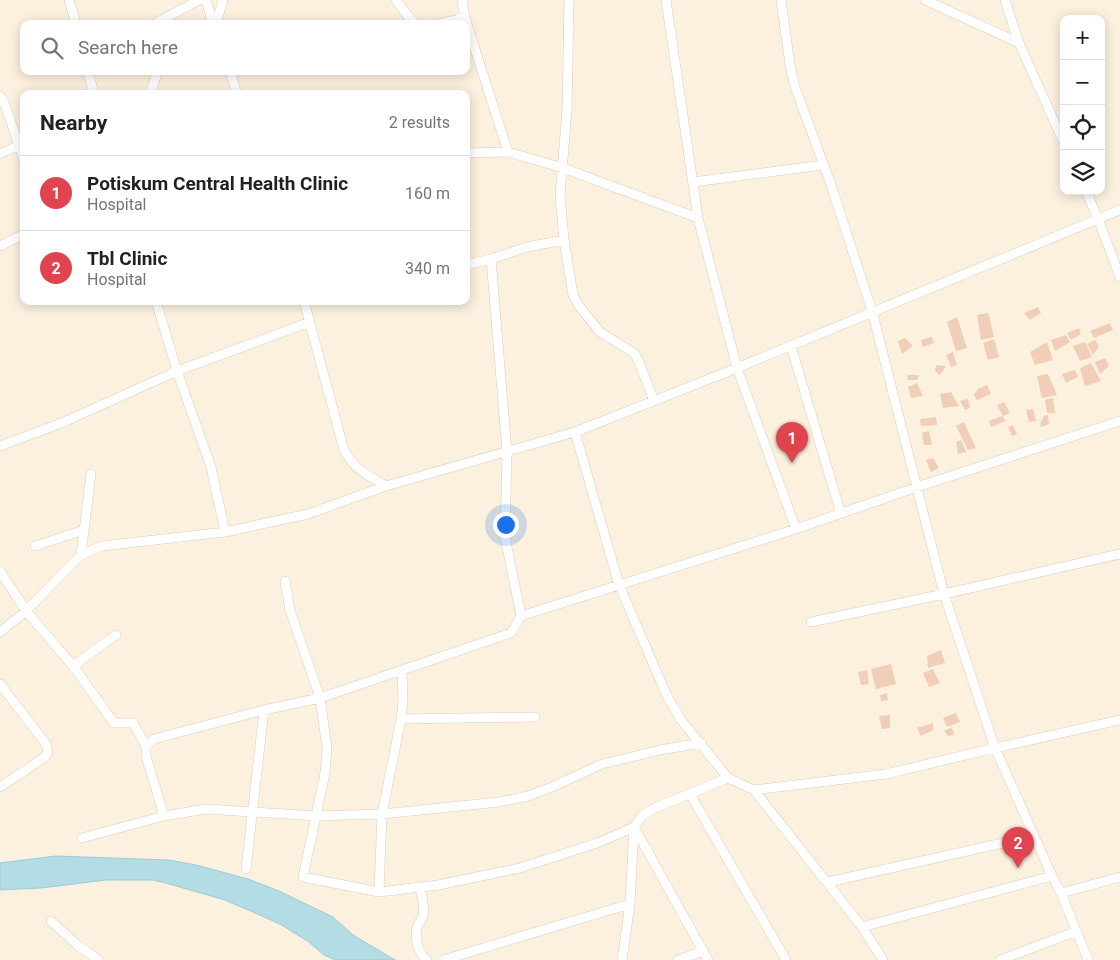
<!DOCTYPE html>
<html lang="en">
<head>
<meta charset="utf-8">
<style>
	:root { --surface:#fff; --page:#f6f6f6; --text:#202124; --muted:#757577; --line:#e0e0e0; --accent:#0b8043 }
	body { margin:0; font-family:Roboto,sans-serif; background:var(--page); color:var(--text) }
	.controls { position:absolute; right:15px; top:15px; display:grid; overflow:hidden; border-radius:10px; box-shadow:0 2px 12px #0003 }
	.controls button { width:45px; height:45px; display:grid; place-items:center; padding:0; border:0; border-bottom:1px solid var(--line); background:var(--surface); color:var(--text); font:25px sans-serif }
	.you { position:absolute; left:505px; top:524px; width:18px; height:18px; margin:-12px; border:4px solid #fff; border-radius:50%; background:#1a73e8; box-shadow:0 0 0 8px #1a73e833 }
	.badge { display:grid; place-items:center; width:32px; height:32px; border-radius:50%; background:var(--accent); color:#fff; font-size:16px; font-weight:700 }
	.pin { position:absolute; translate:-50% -41px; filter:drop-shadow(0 1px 2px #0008) }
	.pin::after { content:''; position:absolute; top:26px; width:18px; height:15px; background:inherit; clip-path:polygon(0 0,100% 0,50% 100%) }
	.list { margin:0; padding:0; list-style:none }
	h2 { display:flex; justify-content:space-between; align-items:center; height:65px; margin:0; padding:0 20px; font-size:21px }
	h2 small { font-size:16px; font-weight:400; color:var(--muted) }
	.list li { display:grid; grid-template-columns:32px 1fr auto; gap:15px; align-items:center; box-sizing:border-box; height:75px; padding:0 20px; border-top:1px solid var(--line) }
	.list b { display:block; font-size:19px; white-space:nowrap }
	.list p { margin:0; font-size:16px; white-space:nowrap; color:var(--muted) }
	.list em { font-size:16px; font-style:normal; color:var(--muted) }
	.icon { flex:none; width:28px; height:28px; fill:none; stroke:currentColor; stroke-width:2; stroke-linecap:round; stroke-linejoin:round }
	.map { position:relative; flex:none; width:1120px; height:960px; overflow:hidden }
	.search { position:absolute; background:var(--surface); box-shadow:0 2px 12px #0003; left:20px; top:20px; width:450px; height:55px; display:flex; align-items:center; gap:12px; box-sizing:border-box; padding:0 18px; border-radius:10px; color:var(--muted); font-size:19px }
	.panel { position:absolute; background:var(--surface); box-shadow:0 2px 12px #0003; left:20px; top:90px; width:450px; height:215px; border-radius:10px }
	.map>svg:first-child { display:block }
	.water { fill:#b4dce4; stroke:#9accd6 }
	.building { fill:#f0ceb7 }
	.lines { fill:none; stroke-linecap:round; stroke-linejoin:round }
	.minor-casing { stroke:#dfccbb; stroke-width:10 }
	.minor { stroke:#fff; stroke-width:9 }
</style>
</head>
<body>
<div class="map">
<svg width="1120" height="960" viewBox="0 0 1120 960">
	<rect width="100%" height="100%" fill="#fcf1de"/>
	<path class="water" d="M56,856L169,860L196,865L248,879L279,891L333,917L353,935L395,960H335L324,955L309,942L280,924L246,909L225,900L166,883L153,880H106L41,888L0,890V863Z"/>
	<path class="building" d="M1038,307L1041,313L1030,320L1024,313Z
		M988,313L994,337L981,340L977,315Z
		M957,317L967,348L956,351L947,322Z
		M1110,323L1113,330L1094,338L1090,331Z
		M1079,328L1081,334L1071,340L1067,333Z
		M1066,335L1070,342L1055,351L1051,340Z
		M932,337L934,343L923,347L921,340Z
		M905,338L913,346L902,354L898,341Z
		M994,339L999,357L988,360L983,343Z
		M1095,340L1099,346L1093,355L1087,344Z
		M1047,342L1053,360L1035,365L1030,352Z
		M1085,342L1092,357L1080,361L1073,346Z
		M953,352L957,365L951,367L946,355Z
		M1105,358L1109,366L1100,374L1095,362Z
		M1091,363L1101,381L1085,386L1080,368Z
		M936,365L946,366L940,375L935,371Z
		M1075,370L1078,377L1066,383L1062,374Z
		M1048,374L1057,395L1042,398L1037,376Z
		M907,375H919L917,380H908Z
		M917,383L923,396L911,398L908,387Z
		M987,385L991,394L977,400L974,395L978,389Z
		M951,392L959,406L943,408L940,394Z
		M1053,398L1055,413H1047L1045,400Z
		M968,399L970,408L965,410L960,401Z
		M1004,402L1010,413L1003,416L997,405Z
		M1033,409L1036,421L1029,422L1026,410Z
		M1048,415L1049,424L1041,427L1040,424L1044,416Z
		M1002,416L1006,421L991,427L989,421Z
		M936,417L937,425L921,426L920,419Z
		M964,422L976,448L968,450L956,426Z
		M1013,425L1017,434L1012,436L1008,427Z
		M929,431L932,445H924L922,433Z
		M961,440L966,452L958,454L956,442Z
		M933,458L939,468L931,472L926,460Z
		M941,650L945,663L928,668L927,656Z
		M891,664L896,684L876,689L871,669Z
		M933,669L940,683L929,687L923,673Z
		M867,670L869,684L861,685L858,672Z
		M887,693L888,700L881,701L880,695Z
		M956,713L960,722L947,727L943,718Z
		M890,715V728L882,729L879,716Z
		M933,723V730L921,736L917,728Z
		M952,727L954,735L948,736L944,731Z"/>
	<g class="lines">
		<g class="minor-casing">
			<path id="minor" d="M69,0L76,24
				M206,0L213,24
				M396,0L408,16L416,24
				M462,0L465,18L508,152
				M569,0L567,110L560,195L564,240L573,295L579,306L600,332L634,353L639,362L654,401
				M666,0L698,218L737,368L796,529
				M781,0L790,65L795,87L830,182L872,311L944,594L1120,554
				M925,0L1019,43
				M1005,0L1019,43L1064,143
				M156,23L199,0
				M216,24L223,0
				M438,24L465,18
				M88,71L94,94
				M230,71L237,94
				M149,94C154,87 154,79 158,71
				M0,96L5,105L24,160
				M466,153L508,152L563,168L698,218
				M0,154L19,145
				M693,182L823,165
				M1086,191L1098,219L1120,277
				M0,246L24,234
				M491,259L507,452L505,537L521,616
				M466,265L491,259L527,247L564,240
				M156,301L177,371L211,467L225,532
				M304,301L344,450C355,470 367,475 386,486L575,432L737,368L1120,210
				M791,346L841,514
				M575,432L619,585L667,696L681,720L728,778L754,790L862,927L883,960
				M0,446L64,422L177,371L310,322
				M35,546L84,530
				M81,555L91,474
				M0,571L26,611L73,666L114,723H133L146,746V756L164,816
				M285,581L290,610L320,698L327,748L325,773L303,877L379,892L438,885L520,868L600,842L634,827L643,815L655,808L728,778
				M811,622L944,594L995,748L1052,876L1061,893L1088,960
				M0,632L26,611L81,555L102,546L225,532L308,514L386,486
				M73,666L116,635
				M0,684L46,744L48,752L45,757L0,787
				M401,719L535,717
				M146,746L154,739L264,710L320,698L511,633L521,616L796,529L917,487L1120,421
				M754,790L886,774L995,748L1120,720
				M690,794L786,960
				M634,827L708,960
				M82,838L164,816L206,809L317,816L382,814L499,802L528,796L552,787L602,764L660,750L701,743
				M246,869L264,710
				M828,882L1034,836
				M420,887C422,896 425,907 423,916C422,920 418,923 417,927C415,938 417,952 427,960
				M379,892L382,814L401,719L403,701L402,670
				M1061,893L1120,877
				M51,921L76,944L96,958L98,960
				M862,927L1052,876
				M443,960L630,904
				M622,960L630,904L634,827
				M678,960L703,951
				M1000,960L1077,931"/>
		</g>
		<use href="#minor" class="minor"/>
	</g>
</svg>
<div class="controls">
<button>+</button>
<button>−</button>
<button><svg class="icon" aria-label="locate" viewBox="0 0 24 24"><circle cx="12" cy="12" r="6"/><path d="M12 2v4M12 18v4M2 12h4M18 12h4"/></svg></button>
<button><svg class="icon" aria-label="layers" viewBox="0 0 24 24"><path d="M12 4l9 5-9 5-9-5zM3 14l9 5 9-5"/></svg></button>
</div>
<div class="you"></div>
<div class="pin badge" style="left:792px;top:463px;background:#e0444e">1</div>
<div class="pin badge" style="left:1018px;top:868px;background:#e0444e">2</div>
<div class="search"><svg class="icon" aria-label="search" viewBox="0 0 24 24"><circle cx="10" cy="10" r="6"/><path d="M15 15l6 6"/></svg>Search here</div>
<section class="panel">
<h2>Nearby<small>2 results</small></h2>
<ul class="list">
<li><span class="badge" style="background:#e0444e">1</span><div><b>Potiskum Central Health Clinic</b><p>Hospital</p></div><em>160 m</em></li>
<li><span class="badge" style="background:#e0444e">2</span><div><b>Tbl Clinic</b><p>Hospital</p></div><em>340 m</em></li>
</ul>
</section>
</div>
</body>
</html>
